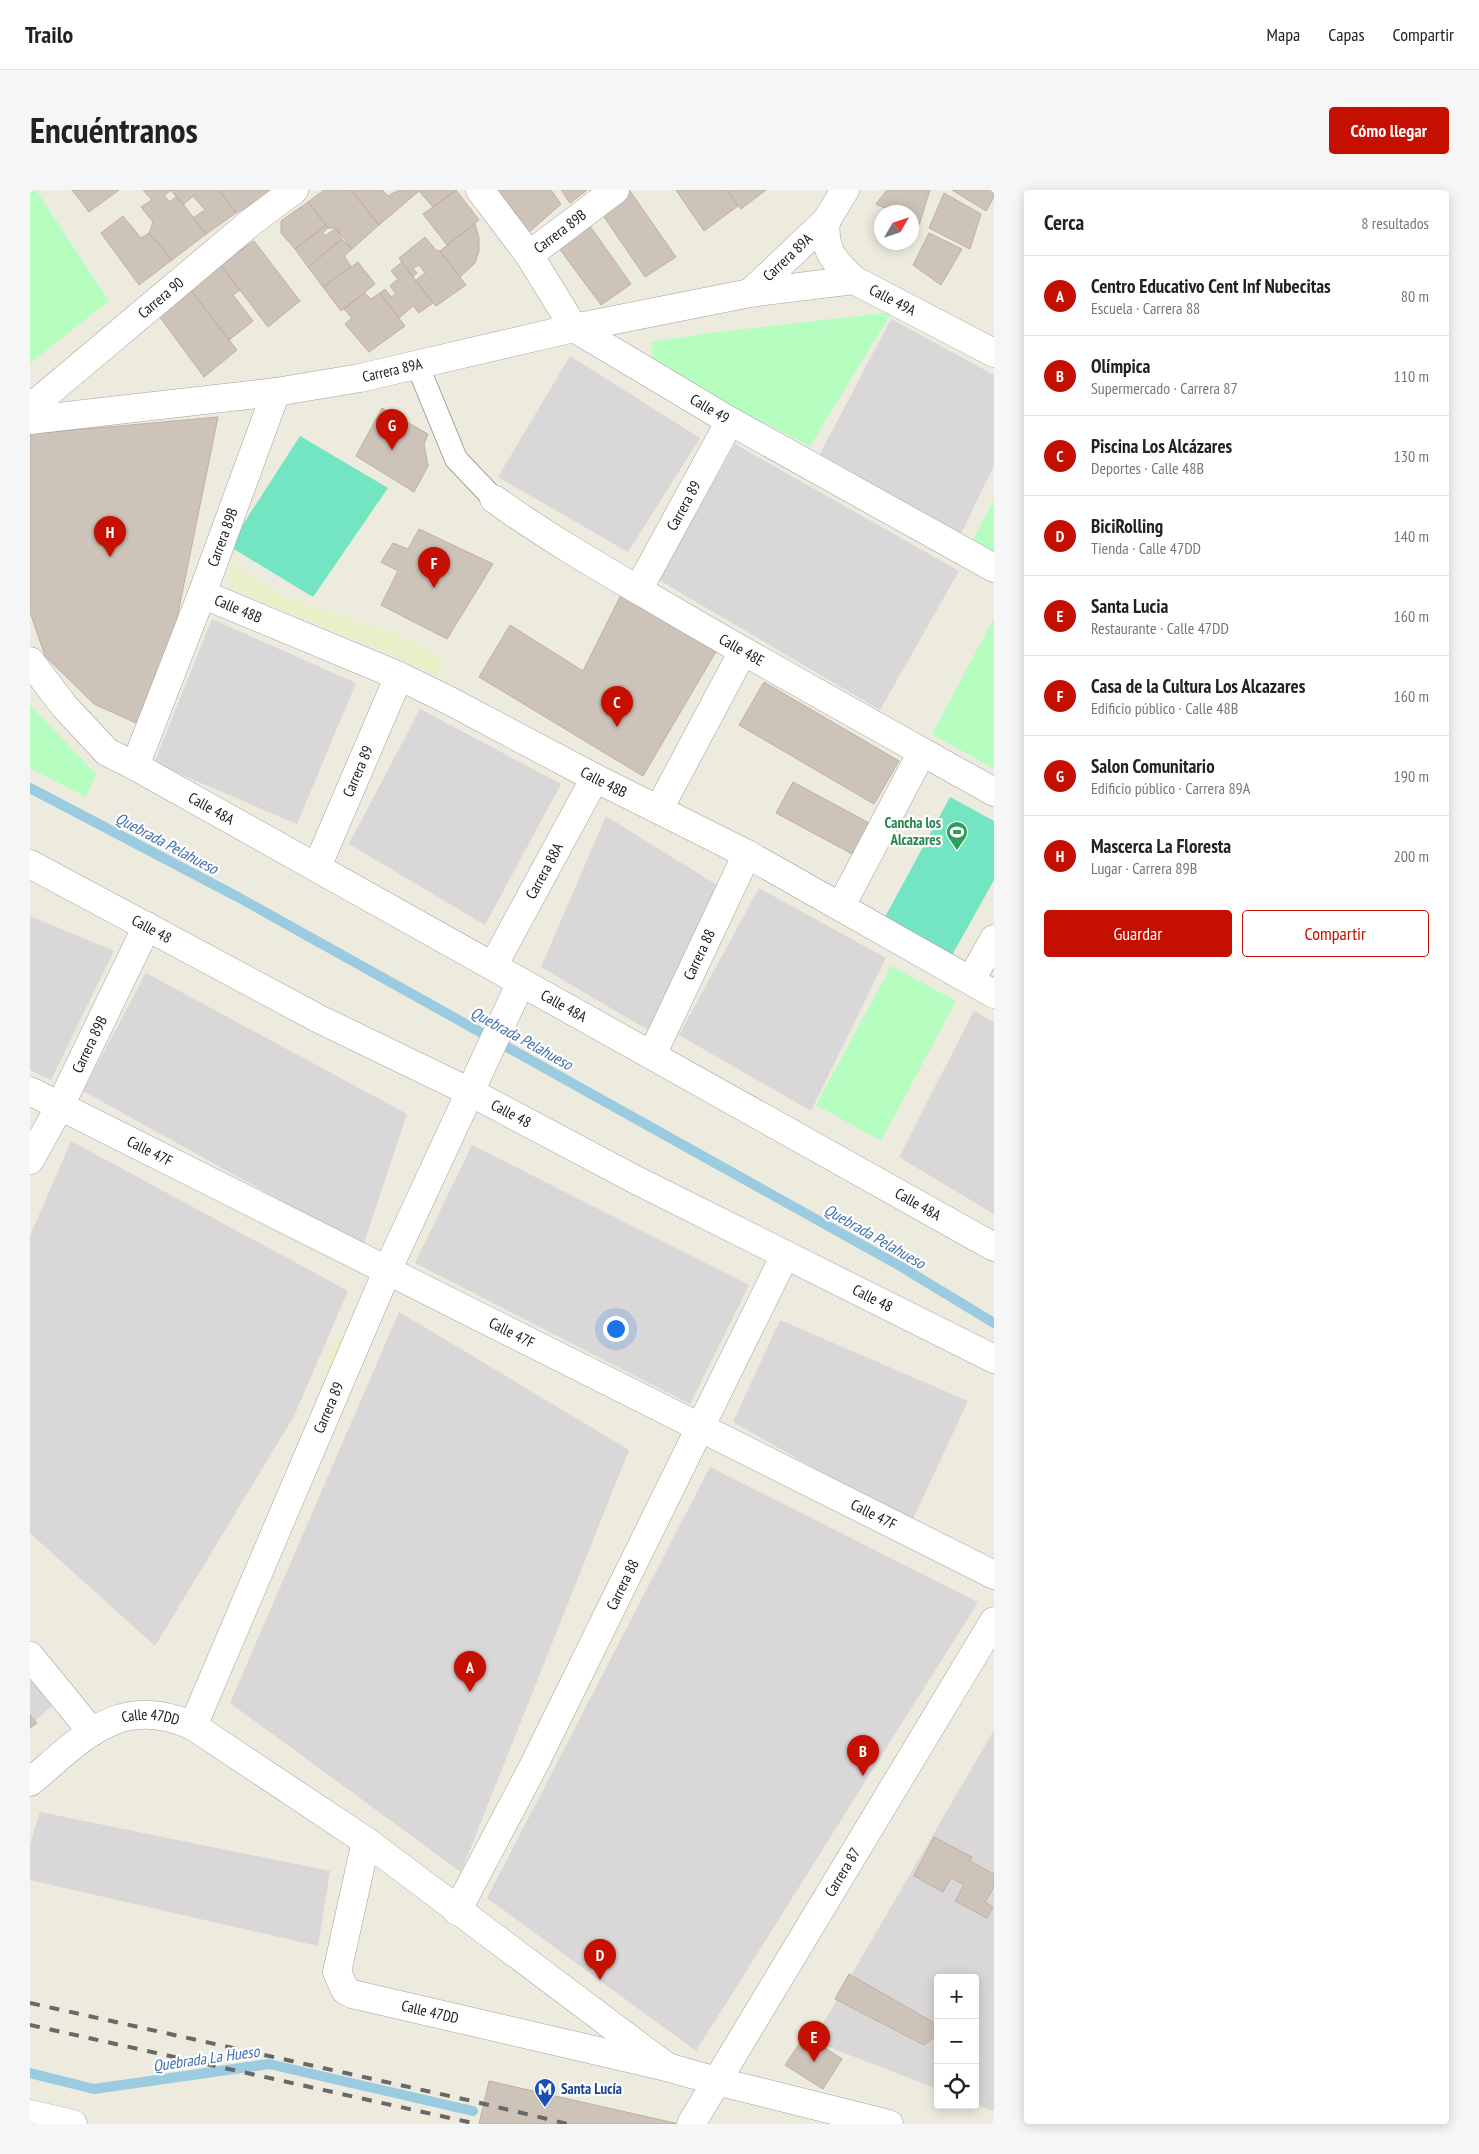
<!DOCTYPE html>
<html lang="es">
<head>
<meta charset="utf-8">
<style>
	:root { --surface:#fff; --page:#f6f6f6; --text:#222; --muted:#767676; --line:#e0e0e0; --accent:#c50f00 }
	body { margin:0; font-family:"PT Sans Narrow",sans-serif; background:var(--page); color:var(--text) }
	.controls { position:absolute; right:15px; bottom:15px; display:grid; overflow:hidden; border-radius:5px; box-shadow:0 2px 12px #0003 }
	.controls button { width:45px; height:45px; display:grid; place-items:center; padding:0; border:0; border-bottom:1px solid var(--line); background:var(--surface); color:var(--text); font:25px sans-serif }
	.compass { position:absolute; left:844px; top:15px; width:45px; height:45px; border-radius:50%; background:var(--surface); box-shadow:0 2px 12px #0003; rotate:51deg }
	.you { position:absolute; left:585px; top:1138px; width:18px; height:18px; margin:-12px; border:4px solid #fff; border-radius:50%; background:#1a73e8; box-shadow:0 0 0 8px #1a73e833 }
	.badge { display:grid; place-items:center; width:32px; height:32px; border-radius:50%; background:var(--accent); color:#fff; font-size:16px; font-weight:700 }
	.pin { position:absolute; translate:-50% -41px; filter:drop-shadow(0 1px 2px #0008) }
	.pin::after { content:''; position:absolute; top:26px; width:18px; height:15px; background:inherit; clip-path:polygon(0 0,100% 0,50% 100%) }
	.list { margin:0; padding:0; list-style:none }
	h2 { display:flex; justify-content:space-between; align-items:center; height:65px; margin:0; padding:0 20px; font-size:21px }
	h2 small { font-size:16px; font-weight:400; color:var(--muted) }
	.list li { display:grid; grid-template-columns:32px 1fr auto; gap:15px; align-items:center; box-sizing:border-box; height:80px; padding:0 20px; border-top:1px solid var(--line) }
	.list b { display:block; font-size:19px; white-space:nowrap }
	.list p { margin:0; font-size:16px; white-space:nowrap; color:var(--muted) }
	.list em { font-size:16px; font-style:normal; color:var(--muted) }
	.actions { display:flex; gap:10px; padding:15px 20px }
	.actions a { flex:1; padding:11px 0; border:1px solid var(--accent); border-radius:5px; text-align:center; font-size:18px; color:var(--accent) }
	.actions .main { background:var(--accent); color:#fff }
	.icon { flex:none; width:28px; height:28px; fill:none; stroke:currentColor; stroke-width:2; stroke-linecap:round; stroke-linejoin:round }
	.map { position:relative; flex:none; width:964px; height:1934px; overflow:hidden; border-radius:5px }
	header { display:flex; align-items:center; gap:30px; box-sizing:border-box; height:70px; padding:0 25px; background:var(--surface); border-bottom:1px solid var(--line) }
	header strong { font-size:24px }
	nav { display:flex; gap:28px; margin-inline-start:auto; font-size:18px }
	.intro { display:flex; align-items:center; justify-content:space-between; box-sizing:border-box; height:120px; padding:0 30px }
	h1 { margin:0; font-size:35px }
	.button { padding:12px 22px; border-radius:5px; background:var(--accent); color:#fff; font-size:18px; font-weight:700 }
	main { display:flex; gap:30px; padding:0 30px }
	aside { flex:1; background:var(--surface); border-radius:5px; box-shadow:0 2px 12px #0003 }
	.map>svg:first-child { display:block }
	.residential { fill:#d9d7d7 }
	.farmland { fill:#e9efc7 }
	.park { fill:#b5fec0 }
	.pitch { fill:#74e5c2 }
	.lines { fill:none; stroke-linecap:round; stroke-linejoin:round }
	.stream { stroke:#9acbe0; stroke-width:10 }
	.building { fill:#cdc3b8; stroke:#c0b0a0 }
	.pedestrian-casing { stroke:#a1a1a1; stroke-width:24 }
	.minor-casing { stroke:#a1a1a1; stroke-width:29 }
	.tertiary-casing { stroke:#a1a1a1; stroke-width:29 }
	.pedestrian { stroke:#fff; stroke-width:22 }
	.minor { stroke:#fff; stroke-width:28 }
	.tertiary { stroke:#fff; stroke-width:28 }
	.rail { stroke:#686868; stroke-width:4; stroke-dasharray:10 10; stroke-linecap:butt }
	.labels { text-anchor:middle; stroke-width:4.5; stroke-linejoin:round; paint-order:stroke }
	.street-label { font-size:15px; fill:#1a1a1a; stroke:#fff }
	.leisure-label { font-size:15px; font-weight:bold; fill:#27864d; stroke:#fff; text-anchor:end }
	.transit-label { font-size:15px; font-weight:bold; fill:#164399; stroke:#fff; text-anchor:start }
	.water-label { font-size:16px; font-style:italic; fill:#4070b1; stroke:#fff }
</style>
</head>
<body>
<header>
<strong>Trailo</strong>
<nav><a>Mapa</a><a>Capas</a><a>Compartir</a></nav>
</header>
<div class="intro"><h1>Encuéntranos</h1><a class="button">Cómo llegar</a></div>
<main>
<div class="map">
<svg width="964" height="1934" viewBox="0 0 964 1934">
	<rect width="100%" height="100%" fill="#edeade"/>
	<path class="residential" d="M861,129L964,185V275L930,346L790,264Z
		M540,166L670,248L598,362L468,287Z
		M705,254L929,381L850,520L629,390Z
		M182,429L326,493L267,634L124,573Z
		M390,519L531,594L455,735L319,654Z
		M576,626L690,697L618,840L511,777Z
		M729,698L856,768L781,921L649,845Z
		M0,726L84,761L21,890L0,880Z
		M116,783L377,924L333,1056L53,901Z
		M944,821L964,832V1024L869,967Z
		M41,951L318,1101L264,1226L125,1456L0,1343V1046Z
		M442,955L719,1095L660,1214L385,1073Z
		M369,1122L599,1260L431,1682L200,1513Z
		M750,1130L938,1211L881,1333L703,1232Z
		M680,1277L948,1412L666,1861L457,1708Z
		M0,1489L23,1515L0,1535Z
		M964,1540V1921L945,1914V1788H908V1899L783,1851Z
		M10,1622L300,1681L288,1756L0,1690V1654Z"/>
	<path class="farmland" d="M202,374L251,406L368,445L413,468L408,486L343,456L198,398Z
		M305,1148L322,1154L310,1186L294,1180Z"/>
	<path class="park" d="M0,0H6L79,111L0,173Z
		M862,122L780,256L624,177L621,152L672,144Z
		M964,310V370L939,357Z
		M964,428V579L902,544Z
		M0,515L66,584L56,607L0,578Z
		M861,776L926,811L851,951L786,915Z"/>
	<path class="pitch" d="M270,246L358,298L283,407L199,356Z
		M920,607L964,631V690L921,767L854,729Z"/>
	<g class="lines">
		<path class="stream" d="M0,598L206,706L870,1076L964,1133
			M0,1883L64,1899L239,1874L443,1921"/>
	</g>
	<path class="building" d="M42,0H89L59,22Z
		M113,0H141L134,6L140,12L147,6L176,44L142,70L119,43L123,32L111,17L122,10Z
		M189,0H240L242,3L206,23Z
		M189,0L206,23L176,44L163,28L175,20L163,6L153,15L141,0Z
		M294,0H321L349,35L322,59L306,38H298L278,12Z
		M321,0H352L358,6L369,0H375L382,7L349,35Z
		M375,0H426L403,17L389,1L382,7Z
		M426,0L449,30L417,55L393,24Z
		M467,0H521L531,14L498,43Z
		M531,0H557L540,13Z
		M646,0H696L708,16L674,41Z
		M697,0H736L711,19Z
		M857,0H900L889,35L882,31V22H864L846,14Z
		M922,0H964V7L956,21Z
		M600,1L646,67L615,87L570,21Z
		M914,3L951,24L940,59L899,38Z
		M278,12L296,35L265,59L251,43V31Z
		M93,26L111,48L119,43L142,70L109,95L71,43Z
		M445,34L449,48V61L445,73L430,87L410,61Z
		M296,35L298,38L293,43L295,46L306,38L312,49L278,77L265,59Z
		M560,36L601,94L571,115L529,58Z
		M899,43L932,59L911,95L883,75Z
		M395,47L406,60L410,61L436,95L406,116L385,91L395,83L389,75L383,78L387,83L382,87L369,68Z
		M312,49L322,59L314,66L321,76L293,97L278,77Z
		M224,51L270,111L238,137L190,74Z
		M328,72L345,94L311,121L293,97Z
		M372,72L403,113L389,123L383,116L369,128L350,103L355,99L361,107L366,104L360,96L368,89L361,81Z
		M190,74L210,100L203,105L223,131L199,150L159,98Z
		M159,98L207,160L174,187L126,122Z
		M335,103L341,109L350,103L375,136L339,162L315,134L322,128L314,119Z
		M352,218L398,244L394,254L398,276L384,302L326,266Z
		M188,227L144,443L108,534L64,514L15,466L0,422V244Z
		M389,339L463,374L417,449L351,415L368,381L351,372L363,353L378,359Z
		M591,405L688,458L613,586L449,487L480,435L553,481Z
		M734,492L869,571L844,614L709,535Z
		M763,592L841,634L824,665L746,623Z
		M0,1525L7,1533L0,1538Z
		M904,1647L942,1667L940,1671L964,1684V1697L955,1712L963,1717L957,1728L925,1711L934,1695L921,1688L913,1702L884,1686Z
		M819,1784L908,1835V1844L894,1855L805,1809Z
		M775,1845L812,1869L793,1899L755,1875Z
		M459,1891L649,1934H449Z"/>
	<g class="lines">
		<g class="pedestrian-casing">
			<path id="pedestrian" d="M387,174L426,269L464,309"/>
		</g>
		<g class="minor-casing">
			<g id="minor">
				<path id="s1" d="M450,0L499,65L544,138L700,231L964,378"/>
				<path id="s2" d="M796,31C793,60 804,71 824,90L964,163"/>
				<path id="s3" d="M499,65L585,0"/>
				<path id="s4" d="M720,103L796,31L815,0"/>
				<path id="s5" d="M0,218L220,33L264,0"/>
				<path id="s6" d="M0,230L246,202L330,188L544,138L720,103L824,90"/>
				<path id="s7" d="M464,309C521,350 583,385 644,421C750,483 857,542 964,602"/>
				<path id="s8" d="M608,400L700,231"/>
				<path id="s9" d="M172,404L369,486L420,511L565,588L717,664L964,804"/>
				<path id="s10" d="M105,576L172,404L246,202"/>
				<path d="M629,619L713,461"/>
				<path id="s11" d="M287,677L369,486"/>
				<path d="M811,716L892,562"/>
				<path id="s12" d="M463,776L565,588"/>
				<path d="M941,790L964,749"/>
				<path id="s13" d="M622,865L717,664"/>
				<path id="s14" d="M0,901L964,1385"/>
				<path id="s15" d="M0,970L30,916L117,736"/>
				<path d="M0,1466L62,1542"/>
				<path id="s16" d="M163,1536L357,1081L491,792"/>
				<path id="s17" d="M0,1592C53,1548 89,1503 163,1536L336,1651L637,1877"/>
				<path id="s18" d="M336,1651L307,1782L315,1800L322,1804L637,1877L686,1891"/>
				<path id="s19" d="M427,1721L504,1575L755,1065"/>
				<path d="M0,1924L43,1934"/>
			</g>
		</g>
		<g class="tertiary-casing">
			<g id="tertiary">
				<path id="s20" d="M0,471L34,516L77,562L105,576L964,1057"/>
				<path id="s21" d="M0,674L291,830L440,902L606,990L964,1169"/>
				<path d="M686,1891L859,1934"/>
				<path id="s22" d="M661,1934L964,1431"/>
			</g>
		</g>
		<use href="#pedestrian" class="pedestrian"/>
		<use href="#minor" class="minor"/>
		<use href="#tertiary" class="tertiary"/>
		<path class="rail" d="M0,1813L442,1911L538,1934
			M0,1835L447,1934"/>
	</g>
	<defs>
		<g id="stadium-pin" transform="scale(1.125)"><path d="M0 17L-7.5 6A9.5 9.5 0 1 1 7.5 6Z" fill="#2e9e5b" stroke="#fff"/><path d="M0-5a6.5 5 0 1 0 0 10a6.5 5 0 1 0 0-10ZM-3.5-1.8h7v3.6h-7Z" fill="#fff"/></g>
		<g id="metro-pin" transform="scale(1.125)"><path d="M0 17L-7.5 6A9.5 9.5 0 1 1 7.5 6Z" fill="#1a4fb4" stroke="#fff"/><path d="M-5.5 5V-5H-3L0 0L3-5H5.5V5H3V-.5L0 4L-3-.5V5Z" fill="#fff"/></g>
	</defs>
	<g fill-rule="evenodd">
		<use href="#stadium-pin" x="927" y="642"/>
		<use href="#metro-pin" x="515" y="1899"/>
	</g>
	<g class="labels">
		<g class="street-label">
			<text dy="5" stroke="none"><textPath href="#s3" startOffset="39">Carrera 89B</textPath></text>
			<text dy="5" stroke="none"><textPath href="#s4" startOffset="52">Carrera 89A</textPath></text>
			<text dy="5" stroke="none"><textPath href="#s5" startOffset="171">Carrera 90</textPath></text>
			<text dy="5" stroke="none"><textPath href="#s2" startOffset="112">Calle 49A</textPath></text>
			<text dy="5" stroke="none"><textPath href="#s6" startOffset="366">Carrera 89A</textPath></text>
			<text dy="5" stroke="none"><textPath href="#s1" startOffset="325">Calle 49</textPath></text>
			<text dy="5" stroke="none"><textPath href="#s8" startOffset="96">Carrera 89</textPath></text>
			<text dy="5" stroke="none"><textPath href="#s10" startOffset="245">Carrera 89B</textPath></text>
			<text dy="5" stroke="none"><textPath href="#s9" startOffset="39">Calle 48B</textPath></text>
			<text dy="5" stroke="none"><textPath href="#s7" startOffset="290">Calle 48E</textPath></text>
			<text dy="5" stroke="none"><textPath href="#s11" startOffset="104">Carrera 89</textPath></text>
			<text dy="5" stroke="none"><textPath href="#s9" startOffset="444">Calle 48B</textPath></text>
			<text dy="5" stroke="none"><textPath href="#s20" startOffset="238">Calle 48A</textPath></text>
			<text dy="5" stroke="none"><textPath href="#s12" startOffset="108">Carrera 88A</textPath></text>
			<text dy="5" stroke="none"><textPath href="#s21" startOffset="138">Calle 48</textPath></text>
			<text dy="5" stroke="none"><textPath href="#s13" startOffset="111">Carrera 88</textPath></text>
			<text dy="5" stroke="none"><textPath href="#s20" startOffset="642">Calle 48A</textPath></text>
			<text dy="5" stroke="none"><textPath href="#s15" startOffset="130">Carrera 89B</textPath></text>
			<text dy="5" stroke="none"><textPath href="#s21" startOffset="542">Calle 48</textPath></text>
			<text dy="5" stroke="none"><textPath href="#s14" startOffset="134">Calle 47F</textPath></text>
			<text dy="5" stroke="none"><textPath href="#s20" startOffset="1048">Calle 48A</textPath></text>
			<text dy="5" stroke="none"><textPath href="#s21" startOffset="948">Calle 48</textPath></text>
			<text dy="5" stroke="none"><textPath href="#s14" startOffset="539">Calle 47F</textPath></text>
			<text dy="5" stroke="none"><textPath href="#s16" startOffset="346">Carrera 89</textPath></text>
			<text dy="5" stroke="none"><textPath href="#s14" startOffset="944">Calle 47F</textPath></text>
			<text dy="5" stroke="none"><textPath href="#s19" startOffset="366">Carrera 88</textPath></text>
			<text dy="5" stroke="none"><textPath href="#s17" startOffset="142">Calle 47DD</textPath></text>
			<text dy="5" stroke="none"><textPath href="#s22" startOffset="294">Carrera 87</textPath></text>
			<text dy="5" stroke="none"><textPath href="#s18" startOffset="242">Calle 47DD</textPath></text>
		</g>
		<g class="leisure-label">
			<text x="911" y="638">Cancha los<tspan x="911" dy="17">Alcazares</tspan></text>
		</g>
		<g class="transit-label">
			<text x="531" y="1904">Santa Lucía</text>
		</g>
		<g class="water-label">
			<text transform="translate(137 653) rotate(28)" y="6">Quebrada Pelahueso</text>
			<text transform="translate(492 848) rotate(29)" y="6">Quebrada Pelahueso</text>
			<text transform="translate(845 1046) rotate(30)" y="6">Quebrada Pelahueso</text>
			<text transform="translate(176 1868) rotate(-8)" y="6">Quebrada La Hueso</text>
		</g>
	</g>
</svg>
<div class="controls">
<button>+</button>
<button>−</button>
<button><svg class="icon" aria-label="locate" viewBox="0 0 24 24"><circle cx="12" cy="12" r="6"/><path d="M12 2v4M12 18v4M2 12h4M18 12h4"/></svg></button>
</div>
<svg class="compass" viewBox="-18 -18 36 36"><path d="M0-13l5 13h-10z" fill="#e53935"/><path d="M0 13l5-13h-10z" fill="#767676"/></svg>
<div class="you"></div>
<div class="pin badge" style="left:440px;top:1502px">A</div>
<div class="pin badge" style="left:833px;top:1586px">B</div>
<div class="pin badge" style="left:587px;top:537px">C</div>
<div class="pin badge" style="left:570px;top:1790px">D</div>
<div class="pin badge" style="left:784px;top:1872px">E</div>
<div class="pin badge" style="left:404px;top:398px">F</div>
<div class="pin badge" style="left:362px;top:260px">G</div>
<div class="pin badge" style="left:80px;top:367px">H</div>
</div>
<aside>
<h2>Cerca<small>8 resultados</small></h2>
<ul class="list">
<li><span class="badge">A</span><div><b>Centro Educativo Cent Inf Nubecitas</b><p>Escuela · Carrera 88</p></div><em>80 m</em></li>
<li><span class="badge">B</span><div><b>Olímpica</b><p>Supermercado · Carrera 87</p></div><em>110 m</em></li>
<li><span class="badge">C</span><div><b>Piscina Los Alcázares</b><p>Deportes · Calle 48B</p></div><em>130 m</em></li>
<li><span class="badge">D</span><div><b>BiciRolling</b><p>Tienda · Calle 47DD</p></div><em>140 m</em></li>
<li><span class="badge">E</span><div><b>Santa Lucia</b><p>Restaurante · Calle 47DD</p></div><em>160 m</em></li>
<li><span class="badge">F</span><div><b>Casa de la Cultura Los Alcazares</b><p>Edificio público · Calle 48B</p></div><em>160 m</em></li>
<li><span class="badge">G</span><div><b>Salon Comunitario</b><p>Edificio público · Carrera 89A</p></div><em>190 m</em></li>
<li><span class="badge">H</span><div><b>Mascerca La Floresta</b><p>Lugar · Carrera 89B</p></div><em>200 m</em></li>
</ul>
<div class="actions"><a class="main">Guardar</a><a>Compartir</a></div>
</aside>
</main>
</body>
</html>
